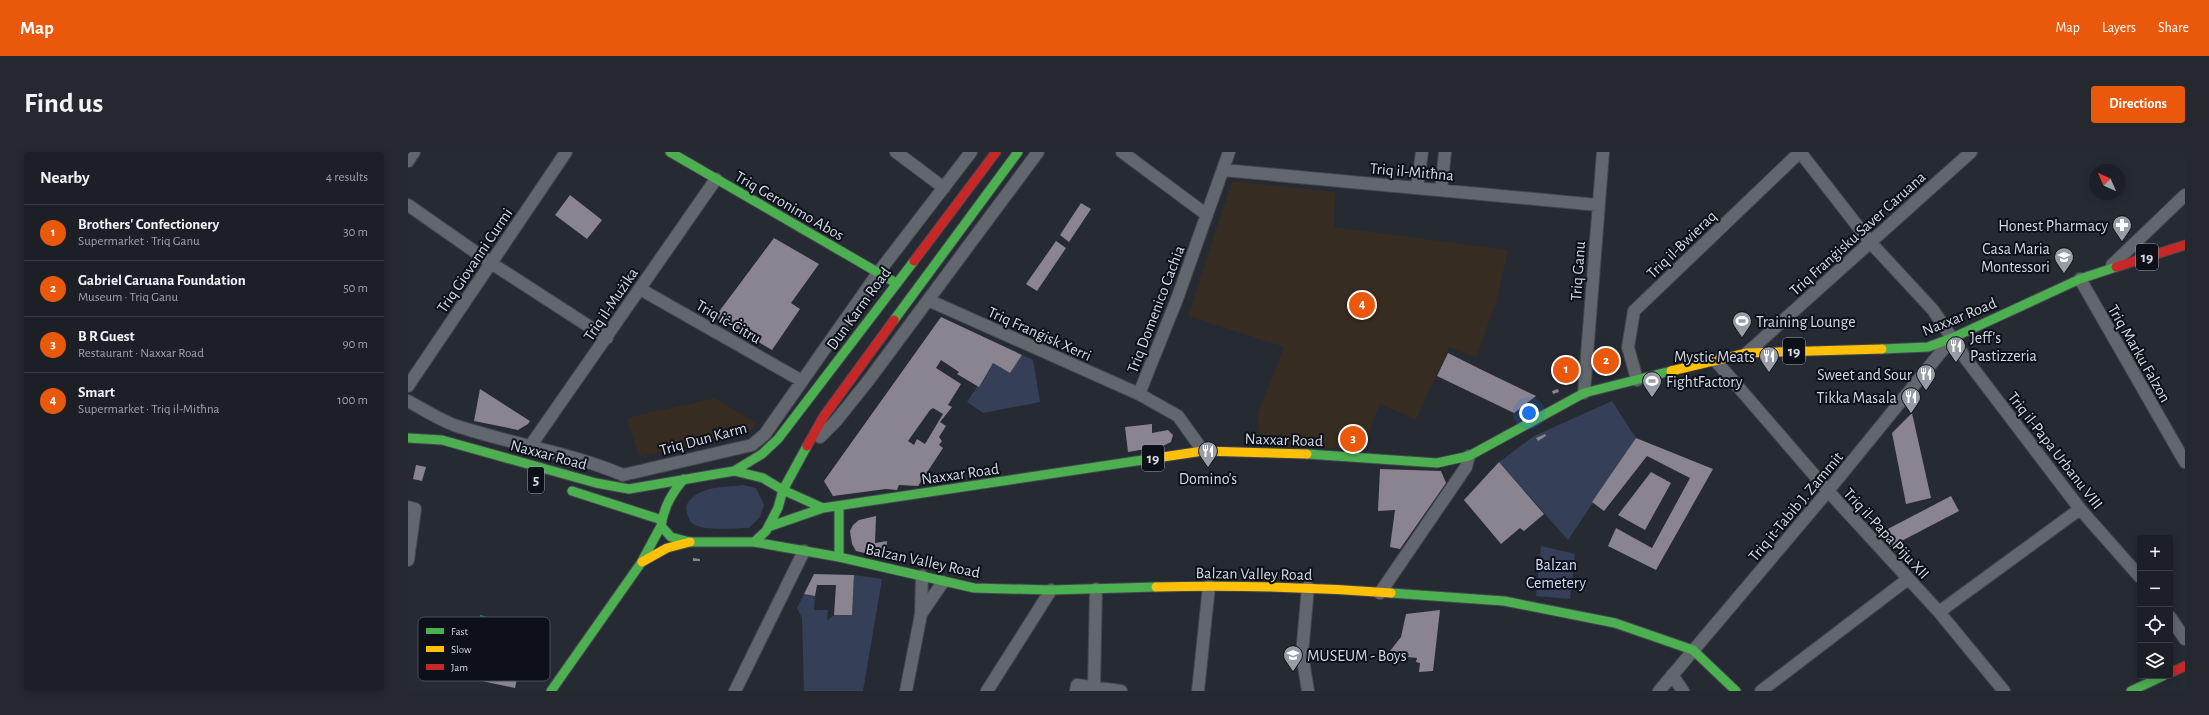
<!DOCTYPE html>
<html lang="en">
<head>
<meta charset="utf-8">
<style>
	:root { --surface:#1c2026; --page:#25282e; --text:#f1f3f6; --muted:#a0a3a7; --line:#3a3e43; --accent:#ea580c }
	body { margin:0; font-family:"Alegreya Sans",sans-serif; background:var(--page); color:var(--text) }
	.controls { position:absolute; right:12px; bottom:12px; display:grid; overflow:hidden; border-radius:4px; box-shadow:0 2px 10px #0003 }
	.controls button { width:36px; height:36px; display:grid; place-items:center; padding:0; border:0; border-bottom:1px solid var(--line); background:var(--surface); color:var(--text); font:20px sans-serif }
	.compass { position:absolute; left:1681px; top:12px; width:36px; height:36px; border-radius:50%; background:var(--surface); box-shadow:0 2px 10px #0003; rotate:315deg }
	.you { position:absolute; left:1121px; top:261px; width:14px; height:14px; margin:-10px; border:3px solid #fff; border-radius:50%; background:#1a73e8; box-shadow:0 0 0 6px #1a73e833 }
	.badge { display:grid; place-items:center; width:26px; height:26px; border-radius:50%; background:var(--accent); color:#fff; font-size:13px; font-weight:700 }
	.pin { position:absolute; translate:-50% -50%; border:2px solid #fff; box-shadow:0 1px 4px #0006 }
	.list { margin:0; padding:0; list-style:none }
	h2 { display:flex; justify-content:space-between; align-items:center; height:52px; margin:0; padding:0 16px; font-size:17px }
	h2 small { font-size:13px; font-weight:400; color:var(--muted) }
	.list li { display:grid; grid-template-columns:26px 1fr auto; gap:12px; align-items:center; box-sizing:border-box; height:56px; padding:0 16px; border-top:1px solid var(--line) }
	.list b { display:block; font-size:15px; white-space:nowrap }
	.list p { margin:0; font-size:13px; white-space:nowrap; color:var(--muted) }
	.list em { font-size:13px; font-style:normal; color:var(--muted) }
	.icon { flex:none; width:22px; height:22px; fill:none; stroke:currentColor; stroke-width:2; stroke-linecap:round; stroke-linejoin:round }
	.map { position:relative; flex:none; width:1777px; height:539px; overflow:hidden; border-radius:4px }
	header { display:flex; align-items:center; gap:24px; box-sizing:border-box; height:56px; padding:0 20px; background:var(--accent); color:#fff }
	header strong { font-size:19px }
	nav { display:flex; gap:22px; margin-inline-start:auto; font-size:14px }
	.intro { display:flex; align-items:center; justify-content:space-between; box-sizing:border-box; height:96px; padding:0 24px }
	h1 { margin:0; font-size:28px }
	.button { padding:10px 18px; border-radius:4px; background:var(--accent); color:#fff; font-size:14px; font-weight:700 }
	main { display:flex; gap:24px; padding:0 24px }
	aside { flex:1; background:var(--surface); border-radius:4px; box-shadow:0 2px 10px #0003 }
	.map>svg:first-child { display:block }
	.commercial { fill:#372c22 }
	.green { fill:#353f58 }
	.water { fill:#2c6e7f }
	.building { fill:#8a8390; fill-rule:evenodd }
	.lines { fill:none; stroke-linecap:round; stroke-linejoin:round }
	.street-casing { stroke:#43464f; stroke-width:14 }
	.fast-casing { stroke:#43464f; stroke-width:11 }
	.slow-casing { stroke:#43464f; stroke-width:11 }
	.jam-casing { stroke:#43464f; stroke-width:11 }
	.street { stroke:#62666d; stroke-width:12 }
	.fast { stroke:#4caf50; stroke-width:9 }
	.slow { stroke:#ffc107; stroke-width:9 }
	.jam { stroke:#c62828; stroke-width:9 }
	.labels { text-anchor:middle; stroke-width:4; stroke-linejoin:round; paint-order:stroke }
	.shield { fill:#0d1018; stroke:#989da8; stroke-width:1 }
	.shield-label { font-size:15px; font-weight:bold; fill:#d4d9e5 }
	.street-label { font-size:16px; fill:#d4d9e5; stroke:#0d1018 }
	.poi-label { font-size:16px; fill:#d4d9e5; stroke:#0d1018; text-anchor:end }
	.park-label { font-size:16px; fill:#d2defb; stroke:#0d1018 }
	.key { fill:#0d1018; stroke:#494c56; stroke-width:1 }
	.key-label { font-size:11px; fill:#d4d9e5 }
</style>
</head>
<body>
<header>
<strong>Map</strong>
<nav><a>Map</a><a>Layers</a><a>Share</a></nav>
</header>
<div class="intro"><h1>Find us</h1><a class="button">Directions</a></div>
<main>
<aside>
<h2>Nearby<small>4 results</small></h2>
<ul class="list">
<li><span class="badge">1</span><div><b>Brothers' Confectionery</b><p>Supermarket · Triq Ganu</p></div><em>30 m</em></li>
<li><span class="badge">2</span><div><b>Gabriel Caruana Foundation</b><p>Museum · Triq Ganu</p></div><em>50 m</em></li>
<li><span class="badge">3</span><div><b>B R Guest</b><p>Restaurant · Naxxar Road</p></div><em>90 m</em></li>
<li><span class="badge">4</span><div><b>Smart</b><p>Supermarket · Triq il-Mitħna</p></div><em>100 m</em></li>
</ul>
</aside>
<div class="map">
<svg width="1777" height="539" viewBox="0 0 1777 539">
	<rect width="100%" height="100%" fill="#262a33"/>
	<path class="commercial" d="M824,29L927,40L926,75L1100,98L1088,151L1068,205L1041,195L1008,268L972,252L953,299L851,289L850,262L876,195L780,164Z
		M307,246L348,271L343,279L231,305L219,266Z"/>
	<path class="green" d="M614,203L625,208L632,250L575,261L559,250L585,211L602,221Z
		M1204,249L1228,286L1160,388L1091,310L1126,284Z
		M335,333L348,336L356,353L352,365L341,376C328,376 298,379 287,373C280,370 279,361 278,354C289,333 314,336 335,333Z
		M1133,394L1167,402L1162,447L1128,444Z
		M446,423L474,427L455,539H396L394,466L389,456L396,442L407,444L406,458H420L419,469L426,463H444Z"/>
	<path class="water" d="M72,463L93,468L91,479L69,474Z"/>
	<path class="building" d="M162,43L194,68L179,87L147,63Z
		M673,51L683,57L661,90L652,83Z
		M366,86L411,112L383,151L392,157L364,198L307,165Z
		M648,89L658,96L629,139L618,132Z
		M533,165L614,203L602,221L585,211L571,235L549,222L551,220L533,208L528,216L553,232L540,253L544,255L532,270L538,274L531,285L534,289L531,293L535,296L510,334L491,333L489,338L478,337L425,344L416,329ZM525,256L535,262L517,292L509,287L506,293L500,289L522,258Z
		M1209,198L1211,217L1188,220L1186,201Z
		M1040,201L1072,217L1128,244L1106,261L1029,224Z
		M72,237L122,269L120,272L110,278L66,269Z
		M1150,237L1151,240L1145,242L1144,239Z
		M1504,261L1523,346L1498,352L1484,281Z
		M744,272V281L760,278L765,283L763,290L755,294L720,300L717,275Z
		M1137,282L1138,284L1130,289L1128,286Z
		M1228,286L1305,317L1248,418L1200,394L1208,376L1244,396L1282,326L1239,304L1196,359L1184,350Z
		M1091,310L1136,362L1116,379L1112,376L1093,392L1056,348Z
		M8,313L18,315L14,329L5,327Z
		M972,317L1033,319L1038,331L992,397L982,395L987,358L970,359Z
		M1243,320L1263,331L1237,378L1210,363Z
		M1543,344L1551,359L1482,395L1474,380Z
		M468,364L467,391L479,389L478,406L448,399L444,392L442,379L445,373L451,368Z
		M285,406L292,407V409H285Z
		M406,422L446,423L444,463H426L428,433H409L407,444L396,442Z
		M1032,458L1025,519L1011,520L1012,511L1008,510L1009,506L1000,505L1001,502L982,499L993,485L998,462Z
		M75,506L112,514L107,536L69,528Z"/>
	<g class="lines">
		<g class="street-casing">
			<path id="street" d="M488,0L536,36
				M714,0L799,63
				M0,9L6,0
				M815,18L1190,53
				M1009,36L1014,0
				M1033,38L1037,0
				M0,53L83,111L199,186
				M1704,113L1777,43
				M1672,127L1777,310
				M232,137L394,229
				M520,148L731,242L770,264L795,299
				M1339,201L1563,0
				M1307,208L1420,339L1531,460L1596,539
				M1229,228L1220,195L1226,159L1392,0L1462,90L1525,158L1558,207L1672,357L1732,425
				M0,234L158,0
				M1176,241L1195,0
				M731,242L769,147L821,0
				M0,249C15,257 30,267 46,273C102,292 161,300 215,323L344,293L357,282L470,121L563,0
				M412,285L428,269L460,229L630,0
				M123,293L308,27
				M0,355L7,357L0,408
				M900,435L894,502L900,539
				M972,441L1058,315L1061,304
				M1531,460L1672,357
				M513,462L535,430
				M1762,465L1777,487
				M1264,523L1275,539
				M686,535L688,437
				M327,539L396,399
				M498,539L513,462L514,424
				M579,539L643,438
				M668,539L669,533L713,539
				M790,539L801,434
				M1251,539L1415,345L1542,189
				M1353,539L1500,427"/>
		</g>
		<g class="fast-casing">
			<path id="fast" d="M262,0L488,131
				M486,168L610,0
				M1474,197L1520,195L1544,186L1672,127L1708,115
				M0,286L34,288L188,331L221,337L326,319L355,326L375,338
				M899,302L1029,311L1061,304L1176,241L1263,219
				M326,319L354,302L370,287L506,109
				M276,327C263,342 256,355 253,374L263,385L282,390H346L358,379L370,356L375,338L399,294
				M375,338L415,356
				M164,339L254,368
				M431,354V405
				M360,375L415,356L748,306
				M346,390L431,405L566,436L643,438L748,435
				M983,441L1096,449L1207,471L1285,498L1328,539
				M143,539L233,411L253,374
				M1723,539L1755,524"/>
		</g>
		<g class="slow-casing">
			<path id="slow" d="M1263,219L1339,201L1474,197
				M748,306L795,299L899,302
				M234,410L259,396L282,390
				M748,435C827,433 904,435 983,441"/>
		</g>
		<g class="jam-casing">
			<path id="jam" d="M506,109L588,0
				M1708,115L1777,93
				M399,294L416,264L486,168
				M1762,521L1777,514"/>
		</g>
		<use href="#street" class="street"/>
		<use href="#fast" class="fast"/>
		<use href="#slow" class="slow"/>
		<use href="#jam" class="jam"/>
	</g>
	<defs>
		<g id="pharmacy-pin" transform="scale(1)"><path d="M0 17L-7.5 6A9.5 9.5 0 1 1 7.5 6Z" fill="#979ca7" stroke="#0d1018"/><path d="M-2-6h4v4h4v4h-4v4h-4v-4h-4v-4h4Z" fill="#fff"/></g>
		<g id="school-pin" transform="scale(1)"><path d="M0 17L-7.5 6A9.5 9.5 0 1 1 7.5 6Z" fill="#979ca7" stroke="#0d1018"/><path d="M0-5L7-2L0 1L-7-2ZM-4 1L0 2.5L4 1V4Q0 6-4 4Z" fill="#fff"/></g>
		<g id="stadium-pin" transform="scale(1)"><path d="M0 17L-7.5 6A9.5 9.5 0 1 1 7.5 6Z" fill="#979ca7" stroke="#0d1018"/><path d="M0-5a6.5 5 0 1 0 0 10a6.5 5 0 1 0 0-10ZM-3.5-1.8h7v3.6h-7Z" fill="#fff"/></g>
		<g id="restaurant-pin" transform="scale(1)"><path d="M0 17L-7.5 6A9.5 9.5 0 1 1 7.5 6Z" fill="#979ca7" stroke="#0d1018"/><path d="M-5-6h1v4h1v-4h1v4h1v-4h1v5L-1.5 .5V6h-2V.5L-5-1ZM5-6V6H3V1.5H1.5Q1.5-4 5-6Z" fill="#fff"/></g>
	</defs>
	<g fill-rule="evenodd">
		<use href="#pharmacy-pin" x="1714" y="73"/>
		<use href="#school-pin" x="1656" y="105"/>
		<use href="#stadium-pin" x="1334" y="169"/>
		<use href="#restaurant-pin" x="1548" y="194"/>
		<use href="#restaurant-pin" x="1361" y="204"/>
		<use href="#restaurant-pin" x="1518" y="222"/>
		<use href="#stadium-pin" x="1244" y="229"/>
		<use href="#restaurant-pin" x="1503" y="245"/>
		<use href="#restaurant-pin" x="800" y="299"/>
		<use href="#school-pin" x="885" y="503"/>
	</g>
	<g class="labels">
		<g class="shield">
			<rect x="1728" y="92" width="22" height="26" rx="3"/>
			<rect x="1375" y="186" width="22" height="26" rx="3"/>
			<rect x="734" y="293" width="22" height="26" rx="3"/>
			<rect x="120" y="315" width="16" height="26" rx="3"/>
		</g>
		<g class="shield-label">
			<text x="1739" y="110">19</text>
			<text x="1386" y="204">19</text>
			<text x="745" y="311">19</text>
			<text x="128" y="333">5</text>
		</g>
		<g class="street-label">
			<text transform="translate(1004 19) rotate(5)" y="6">Triq il-Mitħna</text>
			<text transform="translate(382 53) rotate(30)" y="6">Triq Geronimo Abos</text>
			<text transform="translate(1449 81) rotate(-42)" y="6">Triq Franġisku Saver Caruana</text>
			<text transform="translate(1273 92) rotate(-44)" y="6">Triq il-Bwieraq</text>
			<text transform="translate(66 108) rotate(-56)" y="6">Triq Giovanni Curmi</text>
			<text transform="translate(1169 119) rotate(-86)" y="6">Triq Ganu</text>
			<text transform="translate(202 152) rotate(-56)" y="6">Triq il-Mużika</text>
			<text transform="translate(450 156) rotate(-54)" y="6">Dun Karm Road</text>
			<text transform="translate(747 157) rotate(-69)" y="6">Triq Domenico Cachia</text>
			<text transform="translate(1551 164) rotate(-22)" y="6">Naxxar Road</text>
			<text transform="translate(321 169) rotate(30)" y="6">Triq iċ-Ċitru</text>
			<text transform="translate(632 181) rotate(24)" y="6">Triq Franġisk Xerri</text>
			<text transform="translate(1732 201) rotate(60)" y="6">Triq Marku Falzon</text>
			<text transform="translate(295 286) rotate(-15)" y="6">Triq Dun Karm</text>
			<text transform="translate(876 287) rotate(2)" y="6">Naxxar Road</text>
			<text transform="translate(1648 298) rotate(52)" y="6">Triq il-Papa Urbanu VIII</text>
			<text transform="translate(141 302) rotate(15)" y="6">Naxxar Road</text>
			<text transform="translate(552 321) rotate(-8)" y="6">Naxxar Road</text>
			<text transform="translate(1387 354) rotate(-50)" y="6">Triq it-Tabib J. Zammit</text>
			<text transform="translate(1479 381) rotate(47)" y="6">Triq il-Papa Piju XII</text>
			<text transform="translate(515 408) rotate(12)" y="6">Balzan Valley Road</text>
			<text transform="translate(846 421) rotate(1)" y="6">Balzan Valley Road</text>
		</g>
		<g class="poi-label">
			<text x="1700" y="79">Honest Pharmacy</text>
			<text x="1642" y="102">Casa Maria<tspan x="1642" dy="18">Montessori</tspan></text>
			<text x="1348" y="175" text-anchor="start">Training Lounge</text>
			<text x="1562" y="191" text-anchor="start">Jeff's<tspan x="1562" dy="18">Pastizzeria</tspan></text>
			<text x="1347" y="210">Mystic Meats</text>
			<text x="1504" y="228">Sweet and Sour</text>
			<text x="1258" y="235" text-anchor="start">FightFactory</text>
			<text x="1489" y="251">Tikka Masala</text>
			<text x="800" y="332" text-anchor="middle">Domino's</text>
			<text x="899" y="509" text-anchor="start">MUSEUM - Boys</text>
		</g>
		<g class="park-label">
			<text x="1148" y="418">Balzan<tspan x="1148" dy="18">Cemetery</tspan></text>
		</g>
	</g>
	<rect x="10" y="465" width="132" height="64" rx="6" class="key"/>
	<rect x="18" y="476" width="18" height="6" fill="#4caf50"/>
	<rect x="18" y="494" width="18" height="6" fill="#ffc107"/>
	<rect x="18" y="512" width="18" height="6" fill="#c62828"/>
	<g class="key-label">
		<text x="43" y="483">Fast</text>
		<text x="43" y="501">Slow</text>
		<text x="43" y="519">Jam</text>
	</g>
</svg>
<div class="controls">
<button>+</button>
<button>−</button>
<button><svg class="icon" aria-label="locate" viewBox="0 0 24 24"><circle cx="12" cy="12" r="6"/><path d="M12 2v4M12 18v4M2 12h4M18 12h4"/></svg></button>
<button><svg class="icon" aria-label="layers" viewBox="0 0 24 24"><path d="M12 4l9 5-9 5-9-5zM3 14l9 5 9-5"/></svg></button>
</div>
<svg class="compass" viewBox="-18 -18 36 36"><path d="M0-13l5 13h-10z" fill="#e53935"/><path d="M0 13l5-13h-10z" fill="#a0a3a7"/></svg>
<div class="you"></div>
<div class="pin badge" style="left:1158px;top:218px">1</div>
<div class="pin badge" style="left:1198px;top:209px">2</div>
<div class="pin badge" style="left:945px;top:287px">3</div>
<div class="pin badge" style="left:954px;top:153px">4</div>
</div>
</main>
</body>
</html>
